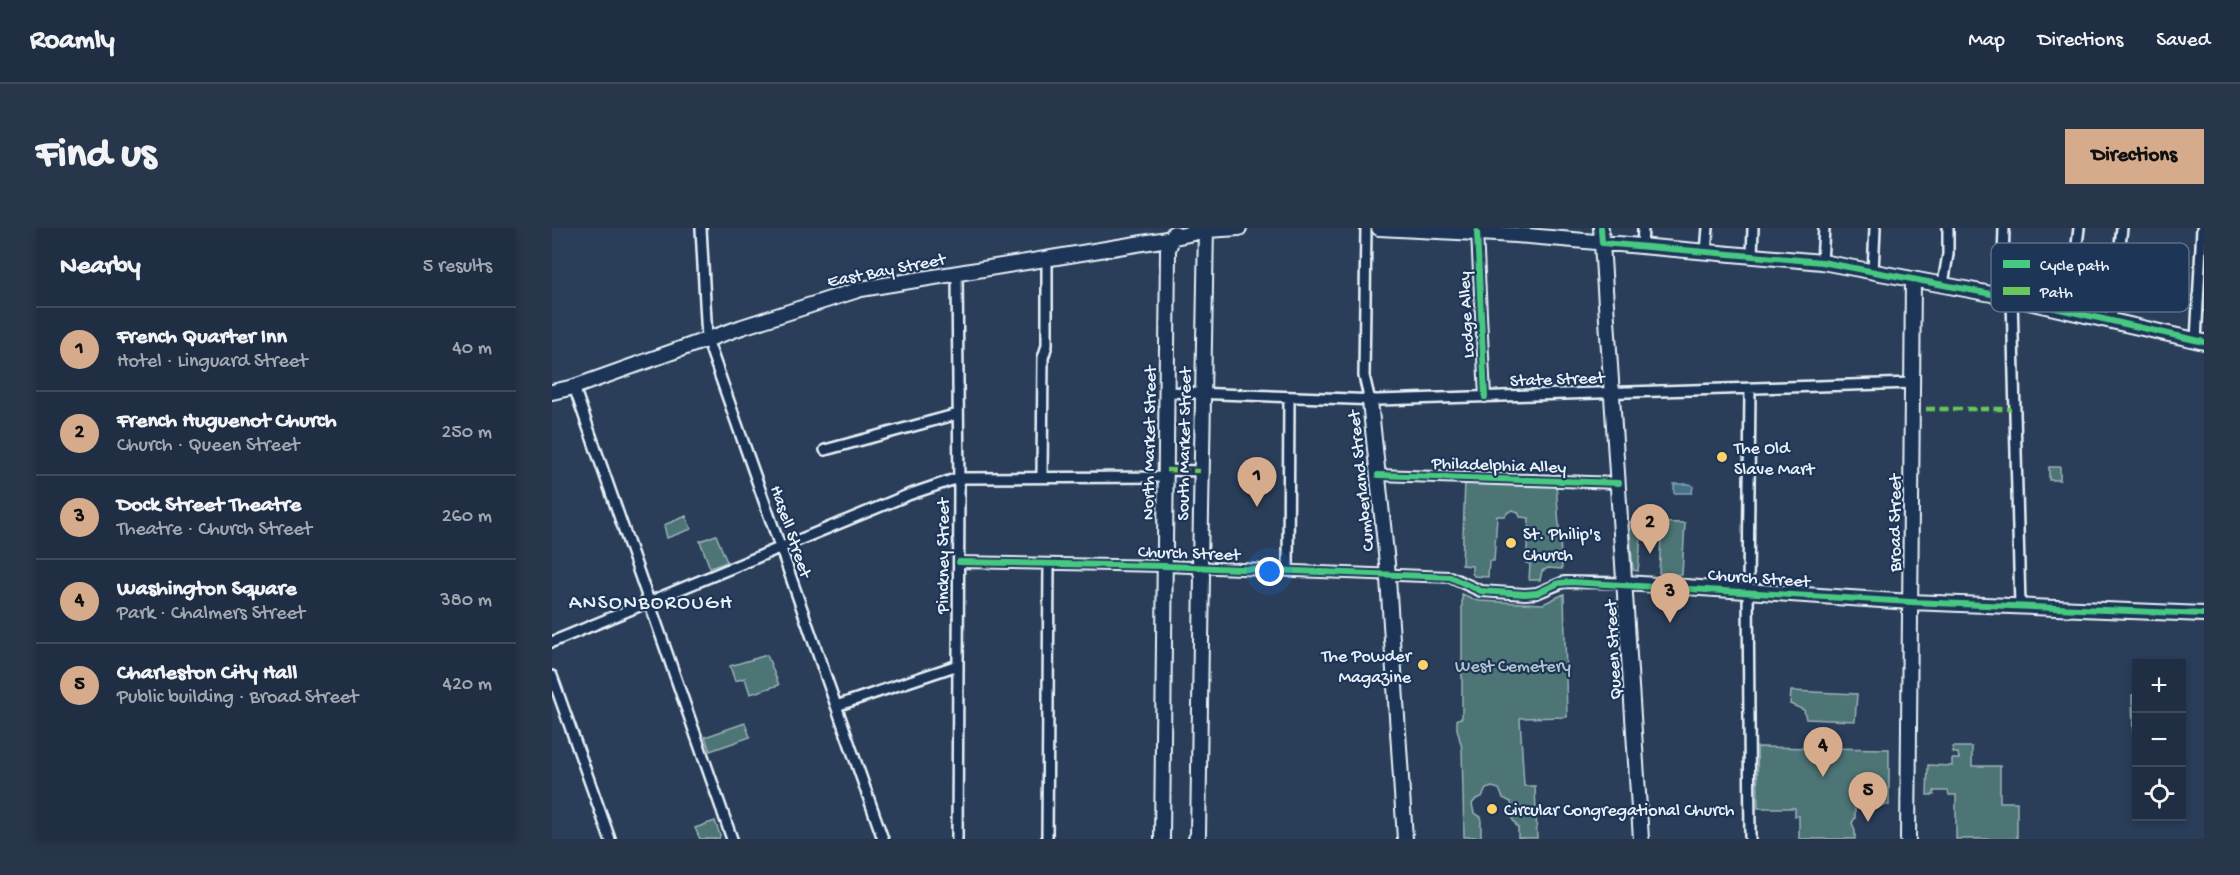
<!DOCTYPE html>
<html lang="en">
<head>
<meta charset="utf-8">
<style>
	:root { --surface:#202e44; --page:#28364b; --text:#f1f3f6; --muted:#a2a8b2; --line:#3d4a5d; --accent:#d6ab8b }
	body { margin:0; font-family:"Gochi Hand",sans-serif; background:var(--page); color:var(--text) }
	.controls { position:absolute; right:18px; bottom:18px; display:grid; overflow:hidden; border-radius:0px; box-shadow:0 3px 9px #0003 }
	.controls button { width:54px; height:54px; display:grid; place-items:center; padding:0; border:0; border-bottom:2px solid var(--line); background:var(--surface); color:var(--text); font:30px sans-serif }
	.you { position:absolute; left:718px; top:344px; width:21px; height:21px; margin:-15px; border:4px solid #fff; border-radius:50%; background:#1a73e8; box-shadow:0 0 0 9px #1a73e833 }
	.badge { display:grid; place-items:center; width:39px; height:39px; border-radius:50%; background:var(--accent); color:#111; font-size:20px; font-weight:700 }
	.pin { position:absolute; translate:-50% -50px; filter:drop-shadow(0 2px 3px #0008) }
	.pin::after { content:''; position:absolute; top:32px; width:21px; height:18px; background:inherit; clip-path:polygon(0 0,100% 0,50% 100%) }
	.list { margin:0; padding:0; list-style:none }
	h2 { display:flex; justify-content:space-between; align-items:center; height:78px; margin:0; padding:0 24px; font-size:26px }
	h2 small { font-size:20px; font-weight:400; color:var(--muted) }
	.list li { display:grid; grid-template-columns:39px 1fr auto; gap:18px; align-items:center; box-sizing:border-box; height:84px; padding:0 24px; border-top:2px solid var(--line) }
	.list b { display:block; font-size:22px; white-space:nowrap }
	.list p { margin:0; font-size:20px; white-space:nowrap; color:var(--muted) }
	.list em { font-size:20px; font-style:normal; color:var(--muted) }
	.icon { flex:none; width:33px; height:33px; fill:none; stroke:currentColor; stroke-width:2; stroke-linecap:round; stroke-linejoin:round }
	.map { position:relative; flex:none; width:1652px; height:611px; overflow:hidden; border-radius:0px }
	header { display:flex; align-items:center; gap:36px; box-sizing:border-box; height:84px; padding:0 30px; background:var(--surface); border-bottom:2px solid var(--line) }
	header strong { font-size:28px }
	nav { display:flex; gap:33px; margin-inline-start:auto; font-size:21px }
	.intro { display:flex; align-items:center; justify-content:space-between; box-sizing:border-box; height:144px; padding:0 36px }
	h1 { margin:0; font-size:42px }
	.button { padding:15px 27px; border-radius:0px; background:var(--accent); color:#111; font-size:21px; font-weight:700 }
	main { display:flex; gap:36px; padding:0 36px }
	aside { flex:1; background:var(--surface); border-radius:0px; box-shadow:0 3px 9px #0003 }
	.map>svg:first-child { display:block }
	.green { fill:#4e7476; stroke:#9bb2b7; stroke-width:1.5 }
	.water { fill:#457189; stroke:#86a4b5; stroke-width:1.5 }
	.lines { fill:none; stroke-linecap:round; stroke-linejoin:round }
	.street-casing { stroke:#e8f1f8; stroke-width:14 }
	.secondary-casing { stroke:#e8f1f8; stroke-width:18 }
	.street { stroke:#1d3557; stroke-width:9 }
	.secondary { stroke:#1d3557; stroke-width:14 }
	.quiet { stroke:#6ac65a; stroke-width:4.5; stroke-dasharray:9 4.5; stroke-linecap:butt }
	.cycleway-casing { stroke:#1d3557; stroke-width:10 }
	.cycleway { stroke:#46c982; stroke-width:6 }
	.poi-dot { fill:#ffd166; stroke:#1d3557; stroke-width:2 }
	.labels { text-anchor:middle; stroke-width:4.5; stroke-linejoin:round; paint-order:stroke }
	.street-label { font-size:18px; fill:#e8f1f8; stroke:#1d3557 }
	.poi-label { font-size:18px; fill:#e8f1f8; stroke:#1d3557; text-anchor:start }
	.park-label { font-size:18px; fill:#b2c5ca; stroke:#1d3557 }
	.quarter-label { font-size:21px; letter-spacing:1.5px; fill:#e8f1f8; stroke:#1d3557 }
	.key { fill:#1d3557; stroke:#5a6d87; stroke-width:1.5 }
	.key-label { font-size:16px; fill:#e8f1f8 }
</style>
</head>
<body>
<header>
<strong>Roamly</strong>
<nav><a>Map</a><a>Directions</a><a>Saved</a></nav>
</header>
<div class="intro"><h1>Find us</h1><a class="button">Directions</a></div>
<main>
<aside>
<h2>Nearby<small>5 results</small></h2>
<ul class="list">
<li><span class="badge">1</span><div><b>French Quarter Inn</b><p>Hotel · Linguard Street</p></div><em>40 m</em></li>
<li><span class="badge">2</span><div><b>French Huguenot Church</b><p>Church · Queen Street</p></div><em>250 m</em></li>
<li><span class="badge">3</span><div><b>Dock Street Theatre</b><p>Theatre · Church Street</p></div><em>260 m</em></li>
<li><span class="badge">4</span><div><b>Washington Square</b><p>Park · Chalmers Street</p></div><em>380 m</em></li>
<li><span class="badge">5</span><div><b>Charleston City Hall</b><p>Public building · Broad Street</p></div><em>420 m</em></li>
</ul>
</aside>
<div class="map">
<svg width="1652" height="611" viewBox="0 0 1652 611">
	<rect width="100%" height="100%" fill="#2a3e5a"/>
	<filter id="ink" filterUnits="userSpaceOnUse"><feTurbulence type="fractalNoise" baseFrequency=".0167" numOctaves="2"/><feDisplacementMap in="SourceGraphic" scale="12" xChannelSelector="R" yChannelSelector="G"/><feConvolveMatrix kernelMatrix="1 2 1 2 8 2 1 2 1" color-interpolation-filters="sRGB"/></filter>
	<g filter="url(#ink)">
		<path class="green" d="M1497,239H1508V252H1497Z
			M913,252L1004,255L1010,341L996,340L990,343L988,352H977L978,336L974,335L977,290L968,289L966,284L961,282L956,284L953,288H945L942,333H937L936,349L922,348L920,345V338L910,337Z
			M134,288L139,301L115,310L112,297Z
			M1077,294L1133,295L1130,347L1107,345L1109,310L1104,309V303L1094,302L1093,308H1089L1086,343L1081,342Z
			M164,307L175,334L158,340L148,313Z
			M910,366L926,373L991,376L1012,366L1015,489L968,490L972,558H983L985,610H966V600L957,586L960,580L959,574L951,570L947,561L940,559L934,561L930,569L924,571L920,576L922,585L929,589V609H912L910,520L905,501V491L910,490Z
			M215,427L227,457L198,466L193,450L183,453L178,438Z
			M1239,463L1305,466L1303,493L1254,491L1252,482L1238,476Z
			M1584,466V504H1581L1580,467Z
			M193,495L198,509L158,523L153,509Z
			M1205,519L1337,521V577H1303V590L1300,595L1303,602V611H1247V588H1243V580H1206Z
			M1401,519H1420V538H1448V574H1465V611H1404V567H1397L1396,563H1382V567H1375L1376,537L1400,538V531H1407L1406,525H1401Z
			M163,593L168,607L167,611H148L143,600Z"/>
		<path class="water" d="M1122,256H1138L1141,258L1140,265H1122Z"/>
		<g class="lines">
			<g class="street-casing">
				<path id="street" d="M149,0L155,111L331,611
					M814,0L812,148L818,173
					M925,4L933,169
					M1090,19L1091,0
					M1154,24L1156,0
					M1200,28L1201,0
					M1270,34L1272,0
					M1321,44L1323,0
					M1391,56L1396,26V0
					M1450,68L1452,0
					M1460,70L1468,378
					M1517,83L1527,0
					M1559,93L1570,0
					M1644,113L1650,0
					M22,159L180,611
					M615,164L826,172L1361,155
					M273,222L406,186
					M614,242L648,243
					M826,247L1067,255
					M490,249L491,130L495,117V31
					M407,334L613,338L898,349L929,363L973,366L985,365L1012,354L1074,355
					M736,343L737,169
					M0,414L356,267L406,250L614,249
					M0,448L58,611
					M284,478L406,437
					M405,611L407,261L405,45
					M495,611L497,336
					M1198,611L1196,363L1198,160"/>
			</g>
			<g class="secondary-casing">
				<path id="secondary" d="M827,0L964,7L1270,34L1450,68L1652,114
					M1049,0L1089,611
					M0,164L22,159L190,99L309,61L609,12L655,2L687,0
					M818,173L835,335L853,611
					M1074,355L1359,374L1652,386
					M610,611L616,22L622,5
					M644,611L646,607L650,348L648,340L654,0
					M1356,611L1361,52"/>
			</g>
			<use href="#street" class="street"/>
			<use href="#secondary" class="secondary"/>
			<path class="quiet" d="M1374,181H1459
				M614,242L648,243"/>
			<g class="cycleway-casing">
				<path id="cycleway" d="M1049,0L1050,15L1270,34L1450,68L1652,114
					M925,4L933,169
					M826,247L1067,255
					M407,334L613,338L898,349L929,363L973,366L985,365L1007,355L1019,354L1359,374L1652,386"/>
			</g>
			<use href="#cycleway" class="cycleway"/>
		</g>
	</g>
	<g class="poi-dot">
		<circle cx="1170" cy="229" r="6"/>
		<circle cx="959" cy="315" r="6"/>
		<circle cx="871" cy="437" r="6"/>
		<circle cx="940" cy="581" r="6"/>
	</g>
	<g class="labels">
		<g class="street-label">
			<text transform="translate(334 41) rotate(-11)" y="6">East Bay Street</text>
			<text transform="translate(913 87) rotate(-93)" y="6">Lodge Alley</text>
			<text transform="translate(1005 150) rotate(-2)" y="6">State Street</text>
			<text transform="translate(596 215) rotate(-89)" y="6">North Market Street</text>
			<text transform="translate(631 216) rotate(-89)" y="6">South Market Street</text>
			<text transform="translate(947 236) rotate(2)" y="6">Philadelphia Alley</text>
			<text transform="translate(808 253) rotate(-96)" y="6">Cumberland Street</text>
			<text transform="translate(1342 295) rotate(-90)" y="6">Broad Street</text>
			<text transform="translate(240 303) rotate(71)" y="6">Hasell Street</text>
			<text transform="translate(637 324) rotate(2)" y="6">Church Street</text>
			<text transform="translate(390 328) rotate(-90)" y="6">Pinckney Street</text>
			<text transform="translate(1207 349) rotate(4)" y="6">Church Street</text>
			<text transform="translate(1060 422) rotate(-93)" y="6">Queen Street</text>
		</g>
		<g class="poi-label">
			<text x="1182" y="225">The Old<tspan x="1182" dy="21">Slave Mart</tspan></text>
			<text x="971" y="311">St. Philip's<tspan x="971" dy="21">Church</tspan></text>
			<text x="859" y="433" text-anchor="end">The Powder<tspan x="859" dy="21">Magazine</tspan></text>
			<text x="952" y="587">Circular Congregational Church</text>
		</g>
		<g class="park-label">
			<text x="961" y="443">West Cemetery</text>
		</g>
		<g class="quarter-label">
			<text x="99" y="380">ANSONBOROUGH</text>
		</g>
	</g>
	<rect x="1439" y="15" width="198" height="69" rx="9" class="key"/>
	<rect x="1451" y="32" width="27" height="8" fill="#46c982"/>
	<rect x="1451" y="59" width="27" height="8" fill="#6ac65a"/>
	<g class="key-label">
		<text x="1488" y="42">Cycle path</text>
		<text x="1488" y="69">Path</text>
	</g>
</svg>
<div class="controls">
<button>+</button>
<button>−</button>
<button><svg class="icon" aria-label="locate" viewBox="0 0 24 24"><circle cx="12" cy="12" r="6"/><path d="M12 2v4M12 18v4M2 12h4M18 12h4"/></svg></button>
</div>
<div class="you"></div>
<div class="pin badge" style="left:705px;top:279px">1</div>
<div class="pin badge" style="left:1098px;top:326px">2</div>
<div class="pin badge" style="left:1118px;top:395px">3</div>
<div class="pin badge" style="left:1271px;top:549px">4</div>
<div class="pin badge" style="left:1316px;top:594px">5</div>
</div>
</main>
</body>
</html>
